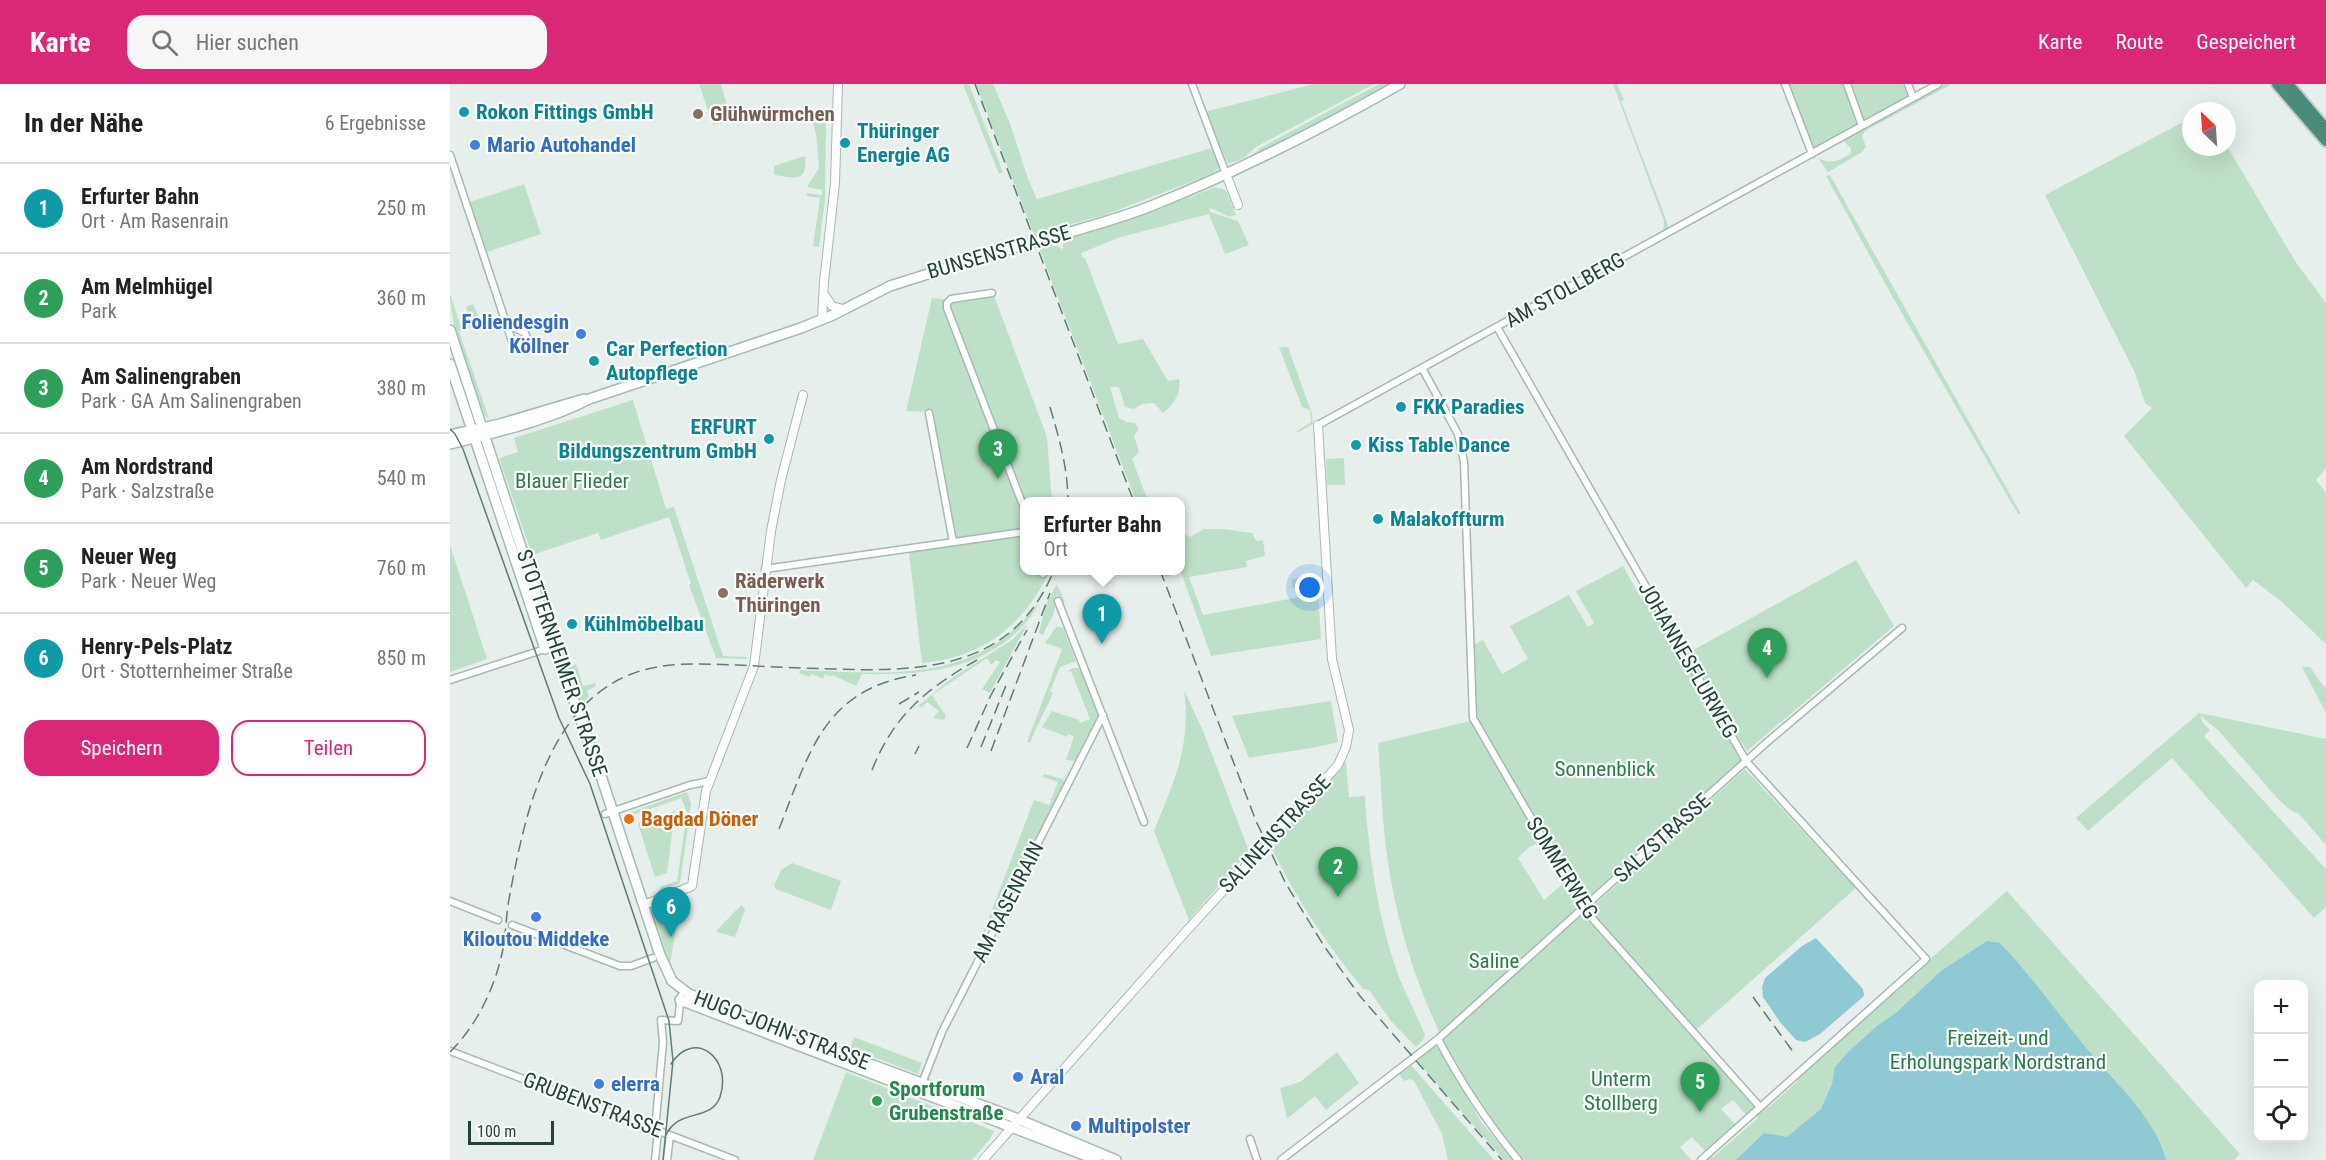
<!DOCTYPE html>
<html lang="de">
<head>
<meta charset="utf-8">
<style>
	:root { --surface:#fff; --page:#f6f6f6; --text:#222; --muted:#767676; --line:#e0e0e0; --accent:#db2777 }
	body { margin:0; font-family:"Roboto Condensed",sans-serif; background:var(--page); color:var(--text) }
	.controls { position:absolute; right:18px; bottom:18px; display:grid; overflow:hidden; border-radius:12px; box-shadow:0 6px 24px #0002 }
	.controls button { width:54px; height:54px; display:grid; place-items:center; padding:0; border:0; border-bottom:2px solid var(--line); background:var(--surface); color:var(--text); font:30px sans-serif }
	.compass { position:absolute; left:1732px; top:18px; width:54px; height:54px; border-radius:50%; background:var(--surface); box-shadow:0 6px 24px #0002; rotate:335deg }
	.scale { position:absolute; left:18px; bottom:15px; width:86px; box-sizing:border-box; padding-left:6px; border:3px solid #24423a; border-top:0; font-size:16px; line-height:21px; white-space:nowrap; color:#24423a; -webkit-text-stroke:4px #f7fbf9; paint-order:stroke }
	.you { position:absolute; left:860px; top:504px; width:21px; height:21px; margin:-15px; border:4px solid #fff; border-radius:50%; background:#1a73e8; box-shadow:0 0 0 9px #1a73e833 }
	.badge { display:grid; place-items:center; width:39px; height:39px; border-radius:50%; background:var(--accent); color:#fff; font-size:20px; font-weight:700 }
	.pin { position:absolute; translate:-50% -50px; filter:drop-shadow(0 2px 3px #0008) }
	.pin::after { content:''; position:absolute; top:32px; width:21px; height:18px; background:inherit; clip-path:polygon(0 0,100% 0,50% 100%) }
	.popup { position:absolute; left:570px; top:413px; width:165px; height:78px; box-sizing:border-box; display:grid; place-content:center; border-radius:12px; background:var(--surface); filter:drop-shadow(0 2px 4px #0005); font-size:20px; white-space:nowrap; color:var(--muted) }
	.popup b { font-size:22px; color:var(--text) }
	.popup::after { content:''; position:absolute; left:50%; top:100%; margin-left:-12px; border:12px solid transparent; border-top-color:var(--surface) }
	.list { margin:0; padding:0; list-style:none }
	h2 { display:flex; justify-content:space-between; align-items:center; height:78px; margin:0; padding:0 24px; font-size:26px }
	h2 small { font-size:20px; font-weight:400; color:var(--muted) }
	.list li { display:grid; grid-template-columns:39px 1fr auto; gap:18px; align-items:center; box-sizing:border-box; height:90px; padding:0 24px; border-top:2px solid var(--line) }
	.list b { display:block; font-size:22px; white-space:nowrap }
	.list p { margin:0; font-size:20px; white-space:nowrap; color:var(--muted) }
	.list em { font-size:20px; font-style:normal; color:var(--muted) }
	.actions { display:flex; gap:12px; padding:18px 24px }
	.actions a { flex:1; padding:14px 0; border:2px solid var(--accent); border-radius:18px; text-align:center; font-size:21px; color:var(--accent) }
	.actions .main { background:var(--accent); color:#fff }
	.icon { flex:none; width:33px; height:33px; fill:none; stroke:currentColor; stroke-width:2; stroke-linecap:round; stroke-linejoin:round }
	.map { position:relative; flex:none; width:1876px; height:1076px; overflow:hidden }
	header { display:flex; align-items:center; gap:36px; box-sizing:border-box; height:84px; padding:0 30px; background:var(--accent); color:#fff }
	header strong { font-size:28px }
	nav { display:flex; gap:33px; margin-inline-start:auto; font-size:21px }
	.search { width:420px; height:54px; background:var(--page); display:flex; align-items:center; gap:15px; box-sizing:border-box; padding:0 21px; border-radius:18px; color:var(--muted); font-size:22px }
	main { display:flex }
	aside { flex:1; background:var(--surface) }
	.map>svg:first-child { display:block }
	.green { fill:#bfe0c8 }
	.water { fill:#8ec9d4 }
	.lines { fill:none; stroke-linecap:round; stroke-linejoin:round }
	.minor-casing { stroke:#a8b8b2; stroke-width:9 }
	.tertiary-casing { stroke:#a8b8b2; stroke-width:10 }
	.secondary-casing { stroke:#a4bbb3; stroke-width:12 }
	.trunk-casing { stroke:#c2cac8; stroke-width:14 }
	.minor { stroke:#fff; stroke-width:6 }
	.tertiary { stroke:#fff; stroke-width:8 }
	.secondary { stroke:#fff; stroke-width:9 }
	.trunk { stroke:#4c8a7c; stroke-width:10 }
	.tram { stroke:#5f7d75; stroke-width:1.5 }
	.rail { stroke:#5f7d75; stroke-width:1.5; stroke-dasharray:12 6; stroke-linecap:butt }
	.secondary-bridge-casing { stroke:#a4bbb3; stroke-width:12; stroke-linecap:butt }
	.secondary-bridge { stroke:#fff; stroke-width:9 }
	.culture-dot { fill:#0f9aa8; stroke:#f7fbf9; stroke-width:2 }
	.education-dot { fill:#8d6e63; stroke:#f7fbf9; stroke-width:2 }
	.shop-dot { fill:#3f7fe0; stroke:#f7fbf9; stroke-width:2 }
	.food-dot { fill:#e8710a; stroke:#f7fbf9; stroke-width:2 }
	.leisure-dot { fill:#2e9e5b; stroke:#f7fbf9; stroke-width:2 }
	.labels { text-anchor:middle; stroke-width:4.5; stroke-linejoin:round; paint-order:stroke }
	.culture-label { font-size:21px; font-weight:bold; fill:#0d838f; stroke:#f7fbf9; text-anchor:start }
	.education-label { font-size:21px; font-weight:bold; fill:#785e54; stroke:#f7fbf9; text-anchor:start }
	.shop-label { font-size:21px; font-weight:bold; fill:#366cbe; stroke:#f7fbf9; text-anchor:start }
	.street-label { font-size:21px; fill:#24423a; stroke:#f7fbf9 }
	.park-label { font-size:21px; fill:#2d7a4b; stroke:#f7fbf9 }
	.food-label { font-size:21px; font-weight:bold; fill:#c56008; stroke:#f7fbf9; text-anchor:start }
	.leisure-label { font-size:21px; font-weight:bold; fill:#27864d; stroke:#f7fbf9; text-anchor:start }
</style>
</head>
<body>
<header>
<strong>Karte</strong>
<div class="search"><svg class="icon" aria-label="search" viewBox="0 0 24 24"><circle cx="10" cy="10" r="6"/><path d="M15 15l6 6"/></svg>Hier suchen</div>
<nav><a>Karte</a><a>Route</a><a>Gespeichert</a></nav>
</header>
<main>
<aside>
<h2>In der Nähe<small>6 Ergebnisse</small></h2>
<ul class="list">
<li><span class="badge" style="background:#0f9aa8">1</span><div><b>Erfurter Bahn</b><p>Ort · Am Rasenrain</p></div><em>250 m</em></li>
<li><span class="badge" style="background:#2e9e5b">2</span><div><b>Am Melmhügel</b><p>Park</p></div><em>360 m</em></li>
<li><span class="badge" style="background:#2e9e5b">3</span><div><b>Am Salinengraben</b><p>Park · GA Am Salinengraben</p></div><em>380 m</em></li>
<li><span class="badge" style="background:#2e9e5b">4</span><div><b>Am Nordstrand</b><p>Park · Salzstraße</p></div><em>540 m</em></li>
<li><span class="badge" style="background:#2e9e5b">5</span><div><b>Neuer Weg</b><p>Park · Neuer Weg</p></div><em>760 m</em></li>
<li><span class="badge" style="background:#0f9aa8">6</span><div><b>Henry-Pels-Platz</b><p>Ort · Stotternheimer Straße</p></div><em>850 m</em></li>
</ul>
<div class="actions"><a class="main">Speichern</a><a>Teilen</a></div>
</aside>
<div class="map">
<svg width="1876" height="1076" viewBox="0 0 1876 1076">
	<rect width="100%" height="100%" fill="#e6efeb"/>
	<path class="green" d="M249,0H271L279,28L285,27L287,34L263,41Z
		M513,0H519L553,88L549,90Z
		M526,0H543L559,37L578,95L587,115L762,64L769,84L762,90L655,131L596,147L603,162H608L612,166L614,158L612,155L707,126L765,103L775,106L778,110L786,131L780,133L760,124V128L788,137L799,161L775,170L759,130L671,153L631,169L633,174H635L668,260L693,255L718,297L729,295C732,308 723,322 713,329L704,319L692,320L684,325L675,323L669,303H660L669,334L677,338L685,339L689,345L684,352L689,368L682,375L698,417H686Z
		M864,0H924L806,63L794,74L778,80L755,28Z
		M929,0H939L891,28L797,77L810,64Z
		M1163,0H1167L1174,16L1171,17L1217,138L1219,146L1213,150L1214,137Z
		M1338,0H1394L1408,38L1407,41L1366,63L1361,62Z
		M1399,0H1456L1459,9L1458,14L1416,37L1413,35Z
		M1492,0H1502L1415,47L1412,52L1416,63L1412,68L1378,88L1368,74C1379,80 1389,78 1401,69V65L1392,55Z
		M1741,34V63L1777,62L1845,177L1876,219V384L1866,396L1876,409V560L1832,518L1803,496L1796,504L1674,352L1702,324L1695,319L1685,289L1595,111Z
		M369,36H376L375,115L369,163L363,162L370,114L357,112V109L372,111V106L357,103L369,84L366,50L363,39Z
		M355,72C359,99 343,94 324,91V82Z
		M1380,91L1571,430H1568L1442,212L1376,92Z
		M74,100L91,150L37,168L20,118Z
		M0,209L10,240L20,237L16,223L23,220L29,233L28,234L29,239L48,232L47,226L49,233L9,247L39,335L35,332C23,296 0,246 0,209Z
		M544,212L597,353L602,417L574,418V486L600,487C573,541 535,573 472,579L459,468L507,460L482,328L456,327L482,214L493,215L500,218Z
		M829,263H838L862,330L863,340L847,349V347L861,338L860,326L852,323Z
		M183,316L216,425L224,423L273,572L297,573V575L266,574L239,501L241,500L219,433L151,456L148,449L82,471L49,374L68,368L64,354Z
		M894,374L895,401H877L876,375Z
		M754,445H773L802,449L806,457L813,456L815,472L796,477L797,483L739,493L753,531L850,513L859,503L842,504V495L867,492L871,555L761,572L731,488L715,493L712,487L730,486V448L740,453Z
		M0,461L37,575L0,588Z
		M1406,476L1444,542L1297,667L1266,620L1238,569Z
		M1173,482L1191,514L1197,510L1291,673V679L1134,817L1130,815L1029,638L1026,626L1025,560L1033,556L1052,590L1078,575L1060,542L1119,511L1138,543L1144,539L1126,507Z
		M607,500L615,518H613L608,511L605,513C607,530 600,535 593,551L589,549L596,520Z
		M589,518C586,527 576,539 568,547C526,588 466,591 412,590L406,602L382,591L381,593L375,590L373,595L361,590L359,593L349,589L350,586C440,590 530,600 589,518Z
		M578,539L540,609L532,605L550,578L546,576L541,581L537,574L482,611L496,632L494,636L483,634L489,627L477,618L472,623L468,622L502,594L562,556Z
		M607,542L613,544L626,577L610,583L600,607L603,609C596,626 587,641 580,659L577,658L612,565L595,559Z
		M115,562L122,581L126,580L133,602L145,599L146,602L137,607L139,613L130,621L112,565Z
		M1852,583H1860L1874,603L1876,602V629Z
		M623,584H629L634,590L649,629L625,677L616,676L624,652L618,650L617,653L592,643L602,627L629,636L630,639L640,635L621,587L617,588Z
		M734,606L753,647L799,767L739,836L704,747C725,694 741,664 734,606Z
		M881,617L888,658C859,666 829,668 799,674L782,632Z
		M1749,629L1876,655V761L1849,730L1840,726L1827,714L1769,647L1750,631L1753,639L1760,646L1754,652L1876,785V823L1864,834L1722,674L1638,747L1626,734Z
		M1021,637L1091,757L1078,764L1068,774L1094,816L1114,799L1124,817L1303,1020V1025L1297,1032L1283,1016L1271,1025L1286,1041L1256,1068L1242,1053L1230,1063L1241,1076H1072C998,989 953,885 937,772C932,735 931,696 928,659Z
		M896,678L899,713L915,712C919,773 928,835 949,893C957,913 967,931 975,951L973,956L966,963L941,937L919,906L913,905C876,860 845,813 820,761Z
		M620,682L613,697L615,699L548,831L544,830L528,862L584,716L599,721L608,698L593,693L594,690L613,695Z
		M1295,685L1406,804L1246,946L1142,828V823Z
		M237,708L241,720L230,799L211,806L210,803L227,797L237,728L231,714L177,733L176,730Z
		M225,727L217,789L205,793L188,740Z
		M342,779L391,797L381,826L326,805L324,802L331,786Z
		M1557,807L1790,1070L1784,1076H1254L1260,1070L1263,1073L1308,1034L1305,1030L1316,1021L1319,1023L1348,997L1346,994Z
		M292,821L295,826L285,853L266,848C274,839 282,829 292,821Z
		M209,822L227,837L220,882L204,831L205,826Z
		M404,953L472,979L468,990L400,964Z
		M982,963H986L991,967L1032,1039L1063,1076H1054L967,977Z
		M887,968L909,999L876,1026L865,1012L837,1035L830,1004L850,998Z
		M961,981L1044,1076H998L992,1050L964,997L960,995L954,997L949,990Z
		M396,988L544,1047L540,1055L522,1076H363Z"/>
	<path class="water" d="M1366,854L1413,905L1414,912L1370,950L1355,958L1346,956L1330,938L1313,913L1312,903L1315,894L1352,862Z
		M1537,857L1550,859L1563,873C1591,905 1616,940 1643,972C1672,1006 1704,1033 1716,1076H1286L1314,1049L1337,1053L1371,1025L1382,1000L1385,983L1399,967L1427,942L1447,928L1491,887Z"/>
	<g class="lines">
		<g class="minor-casing">
			<path id="minor" d="M742,0L776,90
				M1335,0L1362,70
				M1397,0L1412,42
				M1458,0L1463,14
				M0,71L62,257L66,261L76,259L77,254L75,249L57,240
				M542,209L501,215L497,219V224L574,424
				M1047,243L1296,677L1476,875L1251,1076
				M972,284L1008,350L1014,378L1023,634L1133,824L1310,1023
				M479,329L503,458
				M868,341L1488,0
				M315,485L574,448
				M592,486L593,490
				M608,517L694,738
				M0,596L95,565L104,560
				M155,730L240,701L260,697
				M0,817L48,836
				M62,841L170,882H181L203,874
				M988,955C1011,999 1037,1038 1068,1076
				M0,967L285,1076
				M471,1002L492,948L653,631
				M205,1046L213,958L211,936L228,937L231,912
				M800,1055L807,1076
				M205,1076L208,1047
				M217,1076L220,1051
				M831,1076L988,955L1316,659L1452,544"/>
		</g>
		<g class="tertiary-casing">
			<path id="tertiary" d="M776,90L788,121
				M374,210L382,222L393,225
				M372,235L374,198L385,99L388,0
				M194,821L242,802L256,707L304,582L321,447L331,396L353,311
				M533,1076L740,843L888,681L896,663L899,646L882,575L868,341"/>
		</g>
		<g class="secondary-casing">
			<path id="secondary" d="M610,151C640,142 671,134 701,122C787,88 869,46 950,0
				M0,246L90,521L151,692L210,871L222,897L239,910L393,970L558,1031L666,1076
				M0,280L95,565
				M0,351L50,340L134,315
				M0,360C46,348 97,337 139,315L351,244L383,231L440,202L541,170
				M230,916L647,1076"/>
		</g>
		<g class="trunk-casing">
			<path id="trunk" d="M1827,0L1876,57
				M1838,0L1876,45"/>
		</g>
		<use href="#minor" class="minor"/>
		<use href="#tertiary" class="tertiary"/>
		<use href="#secondary" class="secondary"/>
		<use href="#trunk" class="trunk"/>
		<path class="tram" d="M0,345L5,350L13,365L109,634L140,700L219,937L223,977L213,1076
			M216,1051C228,1024 261,1038 270,1013C283,974 244,944 221,980"/>
		<path class="rail" d="M525,0L684,418
			M600,323C609,354 618,384 618,418
			M710,486L806,737L836,800L874,862L910,912L1052,1076
			M449,620L469,608
			M531,663L557,599
			M517,664L541,611L577,546
			M541,667L600,509
			M465,670L469,662
			M422,686C444,631 476,605 527,576
			M329,745C359,670 373,605 466,591
			M1303,913L1344,969
			M0,968C28,940 45,903 53,865C56,848 56,832 59,815C73,740 94,635 168,596C206,576 246,580 288,581C319,583 351,584 383,585C474,588 564,585 604,486"/>
		<g class="secondary-bridge-casing">
			<path id="secondary-bridge" d="M541,170L610,151"/>
		</g>
		<use href="#secondary-bridge" class="secondary-bridge"/>
	</g>
	<g class="culture-dot">
		<circle cx="14" cy="28" r="6"/>
		<circle cx="395" cy="59" r="6"/>
		<circle cx="144" cy="277" r="6"/>
		<circle cx="951" cy="323" r="6"/>
		<circle cx="319" cy="355" r="6"/>
		<circle cx="906" cy="361" r="6"/>
		<circle cx="928" cy="435" r="6"/>
		<circle cx="122" cy="540" r="6"/>
	</g>
	<g class="education-dot">
		<circle cx="248" cy="30" r="6"/>
		<circle cx="273" cy="509" r="6"/>
	</g>
	<g class="shop-dot">
		<circle cx="25" cy="61" r="6"/>
		<circle cx="131" cy="250" r="6"/>
		<circle cx="86" cy="833" r="6"/>
		<circle cx="568" cy="993" r="6"/>
		<circle cx="149" cy="1000" r="6"/>
		<circle cx="626" cy="1042" r="6"/>
	</g>
	<circle class="food-dot" cx="179" cy="735" r="6"/>
	<circle class="leisure-dot" cx="427" cy="1017" r="6"/>
	<g class="labels">
		<g class="culture-label">
			<text x="26" y="35">Rokon Fittings GmbH</text>
			<text x="407" y="54">Thüringer<tspan x="407" dy="24">Energie AG</tspan></text>
			<text x="156" y="272">Car Perfection<tspan x="156" dy="24">Autopflege</tspan></text>
			<text x="963" y="330">FKK Paradies</text>
			<text x="307" y="350" text-anchor="end">ERFURT<tspan x="307" dy="24">Bildungszentrum GmbH</tspan></text>
			<text x="918" y="368">Kiss Table Dance</text>
			<text x="940" y="442">Malakoffturm</text>
			<text x="134" y="547">Kühlmöbelbau</text>
		</g>
		<g class="education-label">
			<text x="260" y="37">Glühwürmchen</text>
			<text x="285" y="504">Räderwerk<tspan x="285" dy="24">Thüringen</tspan></text>
		</g>
		<g class="shop-label">
			<text x="37" y="68">Mario Autohandel</text>
			<text x="119" y="245" text-anchor="end">Foliendesgin<tspan x="119" dy="24">Köllner</tspan></text>
			<text x="86" y="862" text-anchor="middle">Kiloutou Middeke</text>
			<text x="580" y="1000">Aral</text>
			<text x="161" y="1007">elerra</text>
			<text x="638" y="1049">Multipolster</text>
		</g>
		<g class="street-label">
			<text transform="translate(549 168) rotate(-16)" y="7">BUNSENSTRASSE</text>
			<text transform="translate(1115 206) rotate(-29)" y="7">AM STOLLBERG</text>
			<text transform="translate(1238 576) rotate(60)" y="7">JOHANNESFLURWEG</text>
			<text transform="translate(112 579) rotate(71)" y="7">STOTTERNHEIMER STRASSE</text>
			<text transform="translate(825 750) rotate(-47)" y="7">SALINENSTRASSE</text>
			<text transform="translate(1212 754) rotate(-42)" y="7">SALZSTRASSE</text>
			<text transform="translate(1112 784) rotate(58)" y="7">SOMMERWEG</text>
			<text transform="translate(558 818) rotate(-63)" y="7">AM RASENRAIN</text>
			<text transform="translate(332 946) rotate(21)" y="7">HUGO-JOHN-STRASSE</text>
			<text transform="translate(143 1021) rotate(21)" y="7">GRUBENSTRASSE</text>
		</g>
		<g class="park-label">
			<text x="122" y="404">Blauer Flieder</text>
			<text x="1155" y="692">Sonnenblick</text>
			<text x="1044" y="884">Saline</text>
			<text x="1548" y="961">Freizeit- und<tspan x="1548" dy="24">Erholungspark Nordstrand</tspan></text>
			<text x="1171" y="1002">Unterm<tspan x="1171" dy="24">Stollberg</tspan></text>
		</g>
		<g class="food-label">
			<text x="191" y="742">Bagdad Döner</text>
		</g>
		<g class="leisure-label">
			<text x="439" y="1012">Sportforum<tspan x="439" dy="24">Grubenstraße</tspan></text>
		</g>
	</g>
</svg>
<div class="controls">
<button>+</button>
<button>−</button>
<button><svg class="icon" aria-label="locate" viewBox="0 0 24 24"><circle cx="12" cy="12" r="6"/><path d="M12 2v4M12 18v4M2 12h4M18 12h4"/></svg></button>
</div>
<svg class="compass" viewBox="-18 -18 36 36"><path d="M0-13l5 13h-10z" fill="#e53935"/><path d="M0 13l5-13h-10z" fill="#767676"/></svg>
<div class="scale">100 m</div>
<div class="you"></div>
<div class="pin badge" style="left:652px;top:560px;background:#0f9aa8">1</div>
<div class="popup"><b>Erfurter Bahn</b>Ort</div>
<div class="pin badge" style="left:888px;top:813px;background:#2e9e5b">2</div>
<div class="pin badge" style="left:548px;top:395px;background:#2e9e5b">3</div>
<div class="pin badge" style="left:1317px;top:594px;background:#2e9e5b">4</div>
<div class="pin badge" style="left:1250px;top:1028px;background:#2e9e5b">5</div>
<div class="pin badge" style="left:221px;top:853px;background:#0f9aa8">6</div>
</div>
</main>
</body>
</html>
